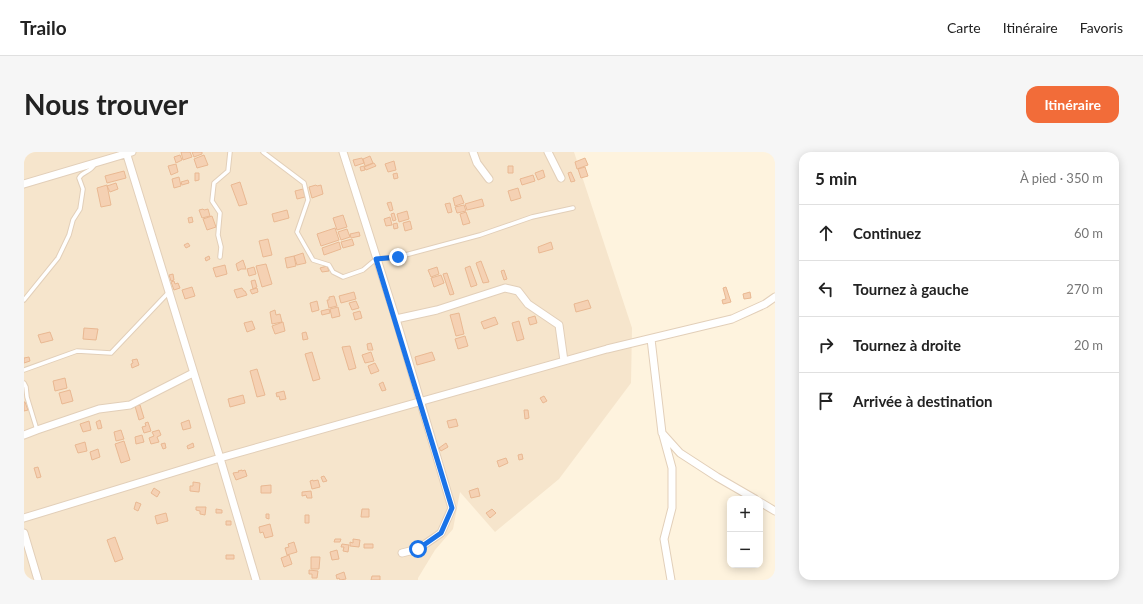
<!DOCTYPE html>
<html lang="fr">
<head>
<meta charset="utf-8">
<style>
	:root { --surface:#fff; --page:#f6f6f6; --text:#222; --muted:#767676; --line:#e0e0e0; --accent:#f26c39 }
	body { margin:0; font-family:Lato,sans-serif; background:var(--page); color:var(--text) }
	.controls { position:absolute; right:12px; bottom:12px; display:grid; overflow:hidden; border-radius:8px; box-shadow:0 2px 10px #0003 }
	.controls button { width:36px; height:36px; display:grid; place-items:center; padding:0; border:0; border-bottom:1px solid var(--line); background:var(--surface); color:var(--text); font:20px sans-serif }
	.stop { position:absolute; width:12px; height:12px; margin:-9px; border:3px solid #1a73e8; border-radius:50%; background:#fff }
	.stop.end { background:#1a73e8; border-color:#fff; box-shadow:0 1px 4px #0008 }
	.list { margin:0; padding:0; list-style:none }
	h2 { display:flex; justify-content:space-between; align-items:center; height:52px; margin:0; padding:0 16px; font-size:17px }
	h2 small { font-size:13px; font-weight:400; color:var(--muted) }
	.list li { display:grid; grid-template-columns:26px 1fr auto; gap:12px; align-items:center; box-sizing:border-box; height:56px; padding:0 16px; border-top:1px solid var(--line) }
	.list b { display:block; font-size:15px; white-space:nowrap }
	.list em { font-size:13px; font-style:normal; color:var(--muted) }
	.icon { flex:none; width:22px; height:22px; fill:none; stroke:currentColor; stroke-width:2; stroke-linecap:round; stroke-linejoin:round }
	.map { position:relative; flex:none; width:751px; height:428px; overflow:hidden; border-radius:12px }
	header { display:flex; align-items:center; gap:24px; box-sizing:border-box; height:56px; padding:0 20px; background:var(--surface); border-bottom:1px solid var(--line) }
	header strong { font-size:19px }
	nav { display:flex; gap:22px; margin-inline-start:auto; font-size:14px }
	.intro { display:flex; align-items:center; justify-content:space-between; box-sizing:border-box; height:96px; padding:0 24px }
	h1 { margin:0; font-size:28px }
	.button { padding:10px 18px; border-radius:12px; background:var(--accent); color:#fff; font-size:14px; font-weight:700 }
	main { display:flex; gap:24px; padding:0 24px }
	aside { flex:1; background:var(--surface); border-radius:12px; box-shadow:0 2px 10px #0003 }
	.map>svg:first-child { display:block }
	.residential { fill:#f6e5cc }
	.building { fill:#f5d1b3; stroke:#e9b892 }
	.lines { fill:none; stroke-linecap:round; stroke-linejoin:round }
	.lane-casing { stroke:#e2cfb9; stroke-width:5.5 }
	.street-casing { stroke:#e2cfb9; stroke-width:9 }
	.lane { stroke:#fff; stroke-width:3.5 }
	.street { stroke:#fff; stroke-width:7 }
	.route { stroke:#1a73e8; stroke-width:5 }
</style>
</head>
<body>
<header>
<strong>Trailo</strong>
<nav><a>Carte</a><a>Itinéraire</a><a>Favoris</a></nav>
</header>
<div class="intro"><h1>Nous trouver</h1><a class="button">Itinéraire</a></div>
<main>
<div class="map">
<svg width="751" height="428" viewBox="0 0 751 428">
	<rect width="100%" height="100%" fill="#fef3de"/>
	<path class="residential" d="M0,0H550L608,176L607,231L535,327L471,380L436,340L429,377L411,398L394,426V428H0Z"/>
	<path class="building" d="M157,0H166L168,5L159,8Z
		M168,0H178V2L170,5Z
		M156,3L158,8L152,11L150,5Z
		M180,3L184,13L173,16L170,7Z
		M346,4L349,11L341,14L339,7Z
		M338,6L340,11L331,14L329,8Z
		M561,6L564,13L553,17L551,10Z
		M370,9L372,18L364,20L361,12Z
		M350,11L352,14L342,18L340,15Z
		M152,12L154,20L147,23L144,14Z
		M340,14L341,18L337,19L336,15Z
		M484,14H489V21H484Z
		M561,15L564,24L557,26L554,17Z
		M519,18L521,25L514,28L511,21Z
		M100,19L102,26L83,31L81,24Z
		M547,20L551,29L547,30L544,21Z
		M171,21H175V28L171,29Z
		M373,21L374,26L370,27L369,22Z
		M509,23L511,29L498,33L496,27Z
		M155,25L157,34L150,36L148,27Z
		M164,28L165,31L158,33L157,30Z
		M216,30L223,52L215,54L207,33Z
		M92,31L94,37L86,40L83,34Z
		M83,33L87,53L77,55L73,36Z
		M292,33L293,34L297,33L299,42L288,46L285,35Z
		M494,36L497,46L487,49L484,39Z
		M279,37L281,45L273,47L271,39Z
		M437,43L440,51L431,54L429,46Z
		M458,47L460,54L443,58L441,52Z
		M367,50L369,58L366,59L363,51Z
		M426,51L428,60L424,61L421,52Z
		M440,53L442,59L433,61L431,55Z
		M179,57L180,58L184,57L186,64L178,66L175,58Z
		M263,58L265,66L250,70L248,62Z
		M383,59L385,67L375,70L373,62Z
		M442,60L446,71L439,73L436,62Z
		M370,61L372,68L369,69L367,62Z
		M319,63L323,75L313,78L309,66Z
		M188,64L192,75L183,78L179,67Z
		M168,65L169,70L165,71L164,66Z
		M366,65L368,73L362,74L360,67Z
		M386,69L388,77L381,79L379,71Z
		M373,71L374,76L370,77L369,72Z
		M311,76L315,88L297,94L293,82Z
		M323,77L326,85L317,88L314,80Z
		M335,80L336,84L327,86L326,82Z
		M244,87L248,103L239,105L235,89Z
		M328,87L330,93L319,96L317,90Z
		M315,90L317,97L300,103L298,96Z
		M527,90L529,97L515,101L514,95Z
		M164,91L166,94L162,96L160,93Z
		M279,101L282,111L273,113L270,104Z
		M185,104L186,107L182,109L181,106Z
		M270,104L272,114L263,116L261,106Z
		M219,108L222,117H217L214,119L212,112Z
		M457,109L465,130L459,131L452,111Z
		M242,112L248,132L238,135L232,114Z
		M201,113L203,122L192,125L189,116Z
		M303,114L305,119L298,120L296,116Z
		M446,114L453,133L447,135L441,116Z
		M230,115L232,122L225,124L223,117Z
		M413,115L415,122L407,125L404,118Z
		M480,118L483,127L480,128L477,119Z
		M423,121L430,142L426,143L419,122Z
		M149,122L150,128L147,129L145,123Z
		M417,123L420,131L410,135L407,126Z
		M231,128L233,135L229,137L227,129Z
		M150,129L151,132L154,131L156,136L150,138L147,130Z
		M168,135L171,144L161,147L158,138Z
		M702,135L707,150L699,152L698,148L702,147L699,136Z
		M218,136L220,139H221L223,143L213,146L210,138Z
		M233,136L234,140L228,142L226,138Z
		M330,140L332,147L317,151L315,144Z
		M726,140L727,146L720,147L719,142Z
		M310,144L313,154L305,156L303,148H305V145Z
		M564,148L567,156L552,160L550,152Z
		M293,149L295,158L288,160L286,151Z
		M332,149L335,156L328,158L325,151Z
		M314,155L316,164L308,166L306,157Z
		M305,157L306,161L298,163L297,159Z
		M251,158L252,163L256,162L258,170L248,172L246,160Z
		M336,159L338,166L331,168L329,161Z
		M435,161L440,182L432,184L426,163Z
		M511,164L513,171L506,173L504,166Z
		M471,165L474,172L460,177L457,170Z
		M228,169L231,177L223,180L220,171Z
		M495,169L500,187L493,189L488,171Z
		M259,170L261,179L251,182L248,174Z
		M60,176L74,177L72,188L59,187Z
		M26,180L29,188L17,191L14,183Z
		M282,180L284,187L279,188L278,181Z
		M441,184L444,194L434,197L431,187Z
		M347,191L349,198H344L343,192Z
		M326,194L332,216L325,218L318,195Z
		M288,200L296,227L289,229L281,202Z
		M347,200L350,209L341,211L338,203Z
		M408,200L411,208L393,213L391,205Z
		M5,205L6,209L0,211V206Z
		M113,207L115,213L108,216L107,212L109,211L108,208Z
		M351,211L355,219L347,222L344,214Z
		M233,217L241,243L233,245L226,219Z
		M41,226L43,236L31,239L29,229Z
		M359,230L362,238L358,239L355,232Z
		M46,238L49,249L38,252L35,241Z
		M260,239L262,247L256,248L255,244L253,245L252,241Z
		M219,243L221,251L206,255L204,247Z
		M520,244L523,249L519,251L516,246Z
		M0,250H1L4,258L0,259Z
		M116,253L120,266L115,268L111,254Z
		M500,258H504L505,266L501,267Z
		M432,267L434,274L425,276L423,269Z
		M76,268L78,276L74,277L72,270Z
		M165,268L167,276L159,278L157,271Z
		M65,269L67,278L59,280L56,272Z
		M124,270L127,279L120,281L118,275L122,274L121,271Z
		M97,278L100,287L92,289L90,280Z
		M135,278L137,283L133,285L135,290L127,292L125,286L130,284L128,280Z
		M118,283L120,290L112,292L111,285Z
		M100,289L106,308L97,311L91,292Z
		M61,290L63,299L54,301L51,293Z
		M141,291L142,296L139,297L137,292Z
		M169,291L170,295L164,297L163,294Z
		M422,291L424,295L417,299L415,296Z
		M74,297L76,305L68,308L66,300Z
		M498,302L499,307L495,308L494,303Z
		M482,306L484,311L475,315L473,309Z
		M14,315L17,325L13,326L10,316Z
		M218,318V319L221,318L223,324L212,328L209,321L215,320L214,319Z
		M300,324L303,329L299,330L297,325Z
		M289,328V329L294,328L296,335L288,337L286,329Z
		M169,330L176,331L175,340L166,339V334H169Z
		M247,333V341H237V334Z
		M130,336L136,340L133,345L127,341Z
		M454,336L456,344L447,346L445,339Z
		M287,339L288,346H283L282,343L278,344V340Z
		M112,350L117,352L114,359L110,357Z
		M172,355H182L181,363L176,362V359L172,358Z
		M192,357L198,358V361H192Z
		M338,357H345V365H337Z
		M468,357L472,361L466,366L462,361Z
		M142,361L144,369L133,372L131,364Z
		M242,362H245V367L242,366Z
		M281,363H285V371H281Z
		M202,369H207V373H202Z
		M246,372L249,384L241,386L239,380L236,381L235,375Z
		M91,385L99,407L91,410L83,388Z
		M311,387H317L316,390H310Z
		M329,387L336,388L335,395L326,394V390L329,391Z
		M270,390L273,400L263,403L261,396L265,395L264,392Z
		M318,392L325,393L324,400L319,399L320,395H317Z
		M340,392H349V396H340Z
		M313,398L315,407L308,408L306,400Z
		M202,403H210V407H202Z
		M265,403L268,412L260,415L257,406Z
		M287,405H296L295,417H287Z
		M285,418L294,419L293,426H288V422H285Z
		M320,420L322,427L316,428L315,426L313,427L312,423Z
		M348,424H356V428H347Z"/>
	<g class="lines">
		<g class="lane-casing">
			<path id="lane" d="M239,0L280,31L284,48L273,80L289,108L305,113L309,120L319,125L339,118L352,107L374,105L456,83L508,65L549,56
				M196,105L197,95L194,83L196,61L188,49L190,31L204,19L206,0
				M0,148L34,106L45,83L49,68L56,57L59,37L55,26C59,19 66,21 71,12
				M0,218L53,199L87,201L144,141
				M0,231L2,235L3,245L13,278"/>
		</g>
		<g class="street-casing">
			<path id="street" d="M102,0L196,306L232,428
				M319,0L372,167L428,356L417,381L394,397L378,401
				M449,0L453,11L465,27
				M524,0L537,26
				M0,32L108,0
				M372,167L413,158L481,136L494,139L504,152L535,173L540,209
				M627,187L638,281L656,301L693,325L731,347
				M0,283L13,278L75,257L106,253L169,221
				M639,283L648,316V356L640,387L647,428
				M736,350L751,359
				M0,366L196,306L434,239L583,197L708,167L741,152L751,145
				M0,381L14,428"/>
		</g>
		<use href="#lane" class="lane"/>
		<use href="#street" class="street"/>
	</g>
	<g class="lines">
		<path class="route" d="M374,105L352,107L428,356L417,381L394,397"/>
	</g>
</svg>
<div class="controls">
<button>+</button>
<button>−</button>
</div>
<div class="stop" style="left:394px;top:397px"></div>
<div class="stop end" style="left:374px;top:105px"></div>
</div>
<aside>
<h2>5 min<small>À pied · 350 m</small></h2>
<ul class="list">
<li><svg class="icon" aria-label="ahead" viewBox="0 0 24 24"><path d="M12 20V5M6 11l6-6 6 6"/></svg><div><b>Continuez</b></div><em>60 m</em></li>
<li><svg class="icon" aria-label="left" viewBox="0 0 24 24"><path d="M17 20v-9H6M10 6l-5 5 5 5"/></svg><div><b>Tournez à gauche</b></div><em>270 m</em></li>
<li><svg class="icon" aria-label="right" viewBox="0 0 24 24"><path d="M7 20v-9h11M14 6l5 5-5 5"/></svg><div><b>Tournez à droite</b></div><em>20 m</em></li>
<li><svg class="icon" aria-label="arrive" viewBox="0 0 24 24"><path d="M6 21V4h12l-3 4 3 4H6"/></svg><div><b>Arrivée à destination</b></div></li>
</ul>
</aside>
</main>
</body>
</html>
